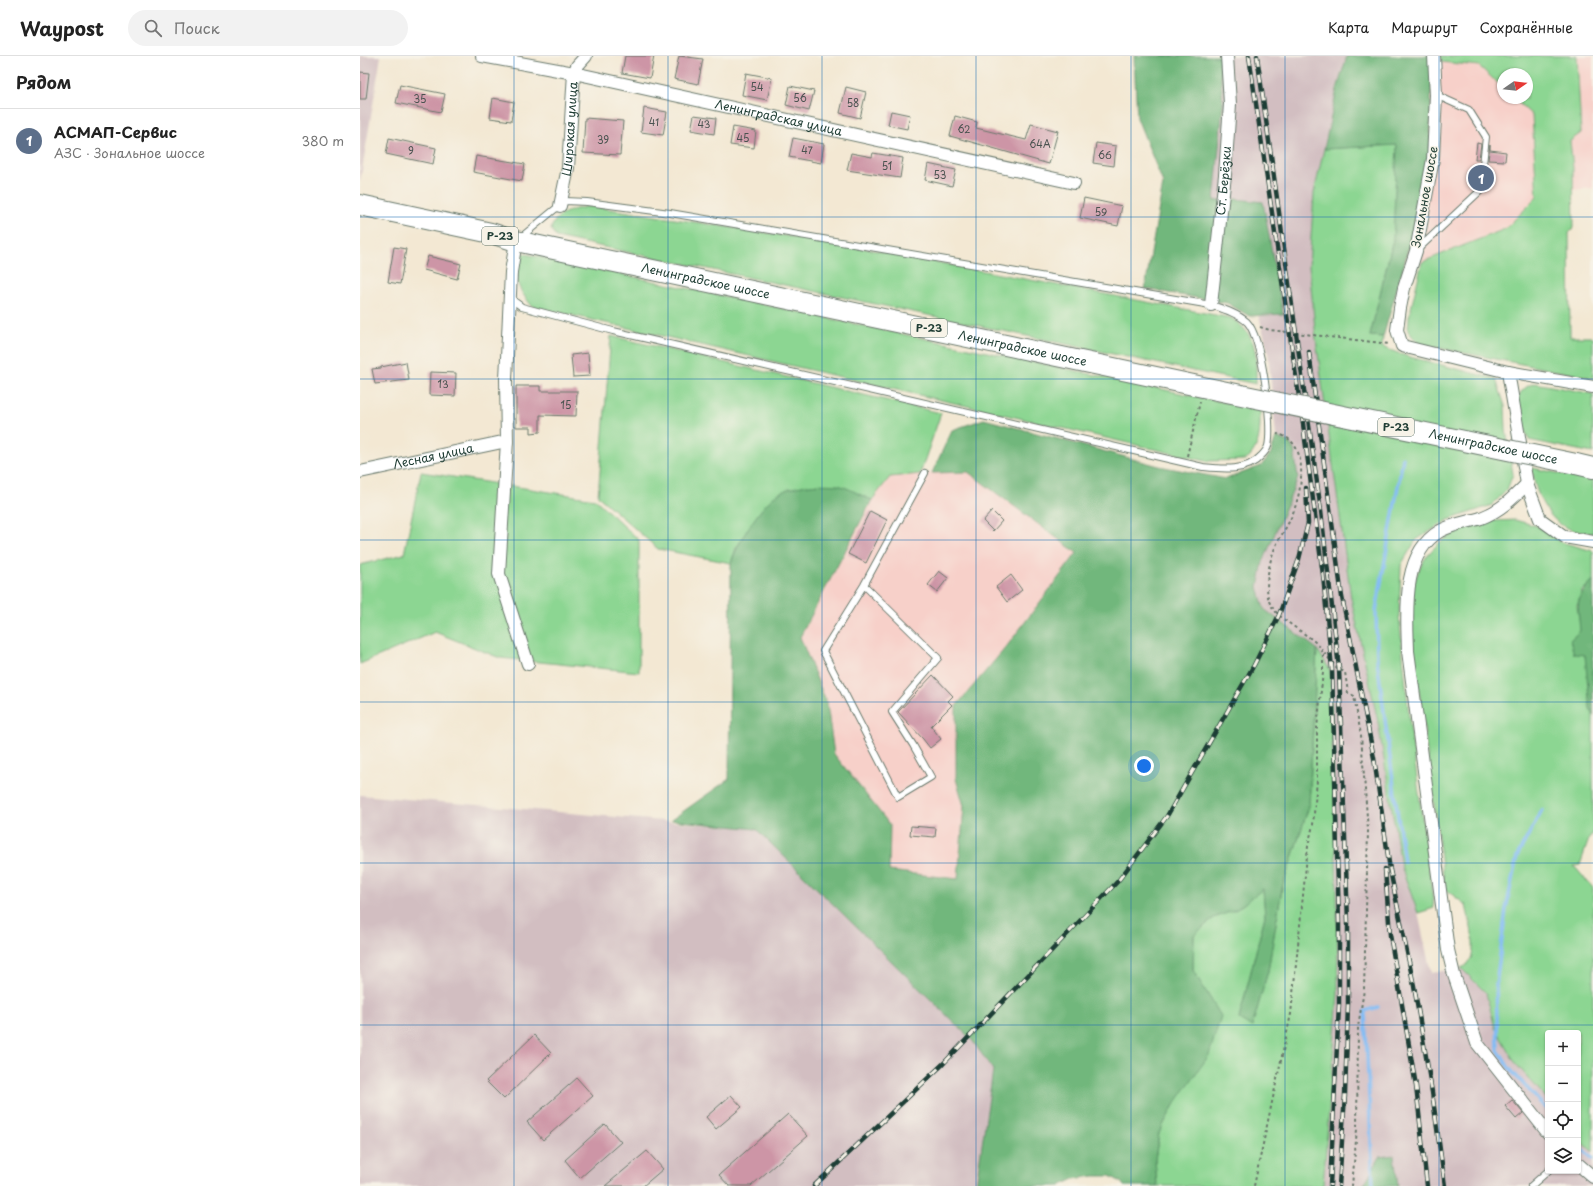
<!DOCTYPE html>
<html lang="ru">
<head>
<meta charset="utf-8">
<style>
	:root { --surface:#fff; --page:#f2f2f2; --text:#222; --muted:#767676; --line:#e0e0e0; --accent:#d93025 }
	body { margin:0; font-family:"Playpen Sans",sans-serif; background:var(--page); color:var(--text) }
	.controls { position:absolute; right:12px; bottom:12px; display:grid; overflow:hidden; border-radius:4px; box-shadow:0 1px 3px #0004 }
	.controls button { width:36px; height:36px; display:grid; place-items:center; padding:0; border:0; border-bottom:1px solid var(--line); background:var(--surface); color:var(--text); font:20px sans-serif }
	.compass { position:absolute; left:1137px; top:12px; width:36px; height:36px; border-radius:50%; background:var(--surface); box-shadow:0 1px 3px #0004; rotate:76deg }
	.you { position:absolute; left:784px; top:710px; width:14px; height:14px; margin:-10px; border:3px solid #fff; border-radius:50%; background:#1a73e8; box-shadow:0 0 0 6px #1a73e833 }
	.badge { display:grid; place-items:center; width:26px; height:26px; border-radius:50%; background:var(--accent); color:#fff; font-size:13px; font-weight:700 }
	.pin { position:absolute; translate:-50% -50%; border:2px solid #fff; box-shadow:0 1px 4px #0006 }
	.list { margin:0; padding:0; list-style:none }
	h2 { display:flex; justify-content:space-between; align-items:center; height:52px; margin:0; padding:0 16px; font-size:17px }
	h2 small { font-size:13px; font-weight:400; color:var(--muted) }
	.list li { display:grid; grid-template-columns:26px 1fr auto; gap:12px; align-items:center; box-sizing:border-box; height:64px; padding:0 16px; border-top:1px solid var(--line) }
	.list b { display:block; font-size:15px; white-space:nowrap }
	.list p { margin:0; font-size:13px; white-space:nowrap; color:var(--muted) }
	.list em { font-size:13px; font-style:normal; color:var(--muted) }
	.icon { flex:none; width:22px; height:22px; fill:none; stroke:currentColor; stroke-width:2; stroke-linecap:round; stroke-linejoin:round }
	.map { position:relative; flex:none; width:1233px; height:1130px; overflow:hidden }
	header { display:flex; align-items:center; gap:24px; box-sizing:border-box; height:56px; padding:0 20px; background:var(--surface); border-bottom:1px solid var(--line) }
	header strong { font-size:19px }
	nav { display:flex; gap:22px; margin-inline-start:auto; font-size:14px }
	.search { width:280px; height:36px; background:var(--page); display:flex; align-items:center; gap:10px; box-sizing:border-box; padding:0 14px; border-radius:22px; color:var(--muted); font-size:15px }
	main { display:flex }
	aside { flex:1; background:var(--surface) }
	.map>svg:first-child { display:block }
	.built { fill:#f7d0c9 }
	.industrial { fill:#d2bec1 }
	.green { fill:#8cd692; stroke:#568a63 }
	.forest { fill:#71b77c; stroke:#487a58 }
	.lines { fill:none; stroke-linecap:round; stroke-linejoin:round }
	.stream { stroke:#82bcf4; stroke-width:3.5 }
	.building { fill:#cd95a6 }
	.service-casing { stroke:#69796c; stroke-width:8 }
	.minor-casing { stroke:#69796c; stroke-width:14 }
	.trunk-casing { stroke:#69796c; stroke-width:22 }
	.path { stroke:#69796c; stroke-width:2; stroke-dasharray:3 3; stroke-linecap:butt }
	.service { stroke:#fff; stroke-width:6 }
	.minor { stroke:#fff; stroke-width:12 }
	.trunk { stroke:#fff; stroke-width:20 }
	.rail-casing { stroke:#1f3d34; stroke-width:4.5 }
	.rail { stroke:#f7f3e8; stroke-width:3; stroke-dasharray:9; stroke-linecap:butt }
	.trunk-bridge-casing { stroke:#69796c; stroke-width:22; stroke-linecap:butt }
	.trunk-bridge { stroke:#fff; stroke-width:20 }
	.grid { fill:none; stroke:#1f6fb2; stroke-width:1; stroke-opacity:0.55 }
	.labels { text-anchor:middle; stroke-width:3; stroke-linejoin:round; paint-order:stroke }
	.number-label { font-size:10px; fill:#4a5350 }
	.shield { fill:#f7f3e8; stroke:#60746a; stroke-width:1 }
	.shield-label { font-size:11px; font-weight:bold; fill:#1f3d34 }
	.street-label { font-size:12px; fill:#1f3d34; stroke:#f7f3e8 }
</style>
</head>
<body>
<header>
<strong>Waypost</strong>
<div class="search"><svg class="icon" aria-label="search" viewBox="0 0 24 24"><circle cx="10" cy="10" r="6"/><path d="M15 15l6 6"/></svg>Поиск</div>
<nav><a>Карта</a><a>Маршрут</a><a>Сохранённые</a></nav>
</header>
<main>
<aside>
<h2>Рядом<small></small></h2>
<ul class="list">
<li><span class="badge" style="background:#5c6f8a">1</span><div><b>АСМАП-Сервис</b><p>АЗС · Зональное шоссе</p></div><em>380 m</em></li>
</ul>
</aside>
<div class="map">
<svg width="1233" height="1130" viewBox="0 0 1233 1130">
	<rect width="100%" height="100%" fill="#f7f3e8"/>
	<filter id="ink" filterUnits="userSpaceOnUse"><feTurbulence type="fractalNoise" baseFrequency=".025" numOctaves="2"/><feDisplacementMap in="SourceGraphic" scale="8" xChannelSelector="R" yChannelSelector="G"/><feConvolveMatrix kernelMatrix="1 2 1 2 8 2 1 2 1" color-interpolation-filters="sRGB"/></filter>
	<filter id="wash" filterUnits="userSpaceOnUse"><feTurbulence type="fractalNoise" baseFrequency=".012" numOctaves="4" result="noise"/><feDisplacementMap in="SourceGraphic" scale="16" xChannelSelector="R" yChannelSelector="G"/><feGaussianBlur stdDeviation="0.9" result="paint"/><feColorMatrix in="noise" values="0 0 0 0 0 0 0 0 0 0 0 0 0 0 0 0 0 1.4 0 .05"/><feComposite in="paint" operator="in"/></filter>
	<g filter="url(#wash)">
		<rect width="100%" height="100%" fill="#f3e8d3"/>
		<path class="built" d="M1217,0H1233V132L1213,134L1210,85L1221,77Z
			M1072,5L1119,10L1143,32V42H1153L1172,59L1177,141L1145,173L1062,206L1045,205L1070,103Z
			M608,416L717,497L647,590L596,650V723L604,750L598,824L529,816L530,769L474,698L467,648L440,581L512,444L530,421L565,417Z"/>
		<path class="industrial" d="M0,0H21L0,126Z
			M859,0H987L977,31L954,137L949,210L956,283L991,542L1018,666L1041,810L1058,857L1071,917L1101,912L1126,937L1135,972L1156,1008L1188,1044V1115H1218V1082L1233,1096V1130H1038L1034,1099L1003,1130H963L978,938L977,837L970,614L957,593L904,553L898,531L929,386L916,381L908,295L899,260L923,258L854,145L863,47Z
			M0,739L396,773L612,984L633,1014L616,1130H0Z"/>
		<path class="green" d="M1072,0H1217L1221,77L1210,85L1213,112L1214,172L1209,177L1210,281H1233V322L1059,288L1048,275L1049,261L1062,206L1145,173L1177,141L1172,59L1153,42H1167V18H1143V32L1119,10L1072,5Z
			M1037,89L1033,184L1010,280L1023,281L1022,291L1046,300L1136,323L1145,350L1146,374L1153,418L1147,434L1132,449L1088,464L1056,484L1041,509L1039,559L1049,661L1074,852L1058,857L1041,810L1018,666L991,542L956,283L949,210L954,137L964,93Z
			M229,150L486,189L871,262C899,280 896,298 896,328L196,181L191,173C197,155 213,154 229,150Z
			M161,197L900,354C900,373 901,391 886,404L846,405L172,250C154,228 155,224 161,197Z
			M251,280L581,357L560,418L530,421L512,444L477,429L404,452L376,492L371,507L298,493L238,440Z
			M1175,327L1233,338V397L1169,384C1161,363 1145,337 1175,327Z
			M1172,412L1233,424V478C1226,476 1218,476 1212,474C1187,466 1174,435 1172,412Z
			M61,416L235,443L279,484V616L140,602L75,576L0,608V509L44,498Z
			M1155,464L1177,470L1201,486L1233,495V524L1222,535L1217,550L1226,606L1230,652L1233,659V778L1230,780L1220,809L1214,810L1233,832V1096L1218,1082V977H1188V1044L1156,1008L1135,972L1126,937L1101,912C1123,904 1109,866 1106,849L1085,833L1052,580C1052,567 1050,553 1052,540C1057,498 1084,476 1124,466C1134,464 1145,465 1155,464Z
			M957,593L970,614L977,837L978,938L963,1130H797L795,1103L799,1077L814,1049L833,914L834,879L854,862L877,853L903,832L905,860L879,963L892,970L908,915L922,832L949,750Z"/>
		<path class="forest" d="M774,0H859L863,47L854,145L875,143L903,146L923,258L889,260L867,247L785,233L803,127L777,62Z
			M987,0H1072L1070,103L1045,205L1023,281L1010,280L1033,184L1037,89L964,93L977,33Z
			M624,363L799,410L866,423L901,410L911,397L916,381L929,386L934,394L938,422L903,506L898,531L904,553L957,593L949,750L922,832L908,915L892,971L879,963L905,860L903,833L877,853L854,862L834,879L833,914L861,960L849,999L814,1049L799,1077L795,1103L797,1130H764L761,1126L750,1120H734L714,1123L700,1130H616L633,1014L612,984L396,773L311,764L369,723L371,507C378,486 398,453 416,439C430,429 459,427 476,429C487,430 501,440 512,444L440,581L467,648L474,698L530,769L529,815L598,823L604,750L596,723V650L647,590L717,497L608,416L572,417L592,374Z
			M1233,524V659L1230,652L1225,599L1214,598L1210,584L1220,575C1218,549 1214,544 1233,524Z
			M1034,1099L1038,1130H1003L1020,1101Z"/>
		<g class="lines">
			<path class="stream" d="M1043,402L1016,555L1017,604L1044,806
				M1182,754L1157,800L1146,853L1136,929L1138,994L1149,1012L1188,1055
				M1218,1089L1233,1103
				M1013,1130L1005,955L1018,951"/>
		</g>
		<g id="blocks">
			<path class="building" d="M265,0H294L290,22L262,17Z
				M319,0L343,3L338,28L314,23Z
				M0,16L9,17L6,43H0Z
				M386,17L412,22L407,44L382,39Z
				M40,29L85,38L81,56L36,47Z
				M430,30L454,35L449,55L426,49Z
				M486,31L506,36L500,62L480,57Z
				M133,42L154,46L151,65L130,62Z
				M284,52L307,56L303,79L281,76Z
				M531,55L550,59L547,73L528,69Z
				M334,59L356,62L354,78L331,74Z
				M595,60L617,66L616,72L666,84L671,68L698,75L689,108L590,80Z
				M225,62L263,65L260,99L223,97Z
				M373,71L396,75L394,92L370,89Z
				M29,82L76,92L73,108L26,98Z
				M433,82L464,88L461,107L429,101Z
				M736,87L756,90L754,110L733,107Z
				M1117,87L1121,88L1119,103H1115Z
				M1130,89V94L1146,96L1145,105L1128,104Z
				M491,97L512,101L513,97L543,102L540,122L487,114Z
				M116,100L165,108L162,125L113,116Z
				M568,108L596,114L592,130L565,124Z
				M724,142L762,150L758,170L720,162Z
				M34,191L46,193L40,228L28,226Z
				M68,200L101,208L97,223L64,214Z
				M228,297L230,320L213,321L211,299Z
				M46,306L49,324L15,328L12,313L21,312V311Z
				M70,316L96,317L95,340L69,339Z
				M156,330H180V335H217L216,360L180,359V376L171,377V371H156Z
				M510,455L527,464L506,507L488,498Z
				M632,455L642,465L633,475L623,465Z
				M579,515L588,522L577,536L568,529Z
				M651,519L662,534L647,546L636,531Z
				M573,619L593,640L588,645L592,649L571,670L581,683L570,692L563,683L538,656Z
				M551,770L576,772L575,781L550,779Z
				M174,979L191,997L144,1043L126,1025Z
				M217,1022L233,1040L183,1084L167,1066Z
				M371,1039L382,1051L356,1073L346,1061Z
				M1152,1044L1163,1057L1156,1063L1145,1050Z
				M428,1058L448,1080L391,1130H369L359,1119Z
				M245,1068L261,1086L220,1122L205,1104Z
				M287,1095L303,1113L283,1130H245Z"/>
		</g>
	</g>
	<g filter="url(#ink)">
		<use href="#blocks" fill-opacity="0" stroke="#69796c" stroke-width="1"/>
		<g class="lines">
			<g class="service-casing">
				<path id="service" d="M1057,194L1120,135L1126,81L1109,54L1076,39
					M151,243L162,251L253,275L843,411C862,413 887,416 901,400C903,398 907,394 908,390C913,369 902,281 887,266C877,257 863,253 851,249L310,157L227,146L205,145L160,182
					M504,529L578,602L532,656L553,689L571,721L538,741L463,595L504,529L565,417
					M1171,1130L1188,1115"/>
			</g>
			<g class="minor-casing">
				<g id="minor">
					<path id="s1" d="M122,0L214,17L714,127"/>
					<path d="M1074,0L1076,39L1073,103L1056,195L1044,232L1040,252L1037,274L1042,290L1148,316L1233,331"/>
					<path id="s2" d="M200,150L208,112L214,17L217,10L226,0"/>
					<path d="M156,185L151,216L146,323L147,385L139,518L168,608"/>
					<path id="s3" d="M851,249L865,119L870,48L867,0"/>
					<path d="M1148,316L1167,428L1180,463L1205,481L1233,486"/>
					<path id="s4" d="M0,416L147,385"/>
					<path d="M1167,428C1153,442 1140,455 1121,462C1108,466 1093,468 1080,475C1041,498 1047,556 1048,595L1088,894L1094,919L1117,987L1188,1077"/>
					<path d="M1218,1108L1233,1121"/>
				</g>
			</g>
			<g class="trunk-casing">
				<g id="trunk">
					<path id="s5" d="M0,149L131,177L156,185L857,334"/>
					<path d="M1216,408L1233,412"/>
				</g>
			</g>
			<path class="path" d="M900,271L910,274L1030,288
				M827,400L840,346
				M964,597L978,613L985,616L988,637L994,640L1001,679L1008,775L1004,934L998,971L997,1073L992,1130
				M894,1130L931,958L948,790L953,769L957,724V672L963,616V597L960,591C947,576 916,564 909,545C905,532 908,513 912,500C917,483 929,470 934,454C943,431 949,384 917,378"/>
			<use href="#service" class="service"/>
			<use href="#minor" class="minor"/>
			<use href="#trunk" class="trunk"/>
			<g class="rail-casing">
				<path id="rail" d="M889,0L943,368L963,519L972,613L979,867V949L970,1130
					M897,0L961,455L979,612L988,866V949L985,1039L979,1130
					M949,296L982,541L1014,702L1030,814L1054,930L1072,1036L1085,1130
					M1025,813L1030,879L1056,1030L1067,1130
					M454,1130L583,1008L758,825L807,760L894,609L919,559L939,503L948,467L946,432"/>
			</g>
			<use href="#rail" class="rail"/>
			<g class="trunk-bridge-casing">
				<g id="trunk-bridge">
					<path id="s6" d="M857,334L1216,408"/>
				</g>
			</g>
			<use href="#trunk-bridge" class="trunk-bridge"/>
		</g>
	</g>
	<path class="grid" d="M154,0V1130M308,0V1130M462,0V1130M616,0V1130M771,0V1130M925,0V1130M1079,0V1130M0,161H1233M0,323H1233M0,484H1233M0,646H1233M0,807H1233M0,969H1233"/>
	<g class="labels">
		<g class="number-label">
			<text x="397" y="35">54</text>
			<text x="440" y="46">56</text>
			<text x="60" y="47">35</text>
			<text x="493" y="51">58</text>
			<text x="294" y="70">41</text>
			<text x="344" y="72">43</text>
			<text x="604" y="77">62</text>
			<text x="383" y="86">45</text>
			<text x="243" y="88">39</text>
			<text x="680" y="92">64А</text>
			<text x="447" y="98">47</text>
			<text x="51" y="99">9</text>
			<text x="745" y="103">66</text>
			<text x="527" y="114">51</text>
			<text x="580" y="123">53</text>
			<text x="741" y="160">59</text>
			<text x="83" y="332">13</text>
			<text x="206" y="353">15</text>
		</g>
		<g class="shield">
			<rect x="122" y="171" width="36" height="18" rx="3"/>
			<rect x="551" y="263" width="36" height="18" rx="3"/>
			<rect x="1018" y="362" width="36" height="18" rx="3"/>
		</g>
		<g class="shield-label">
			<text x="140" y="184">Р-23</text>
			<text x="569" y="276">Р-23</text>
			<text x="1036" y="375">Р-23</text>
		</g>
		<g class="street-label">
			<text dy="4" stroke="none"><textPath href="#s1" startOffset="303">Ленинградская улица</textPath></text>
			<text dy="4" stroke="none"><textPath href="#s2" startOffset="78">Широкая улица</textPath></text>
			<text dy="4" stroke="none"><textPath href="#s3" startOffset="125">Ст. Берёзки</textPath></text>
			<text transform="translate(1065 141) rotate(-80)" y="4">Зональное шоссе</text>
			<text dy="4" stroke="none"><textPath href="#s5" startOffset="354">Ленинградское шоссе</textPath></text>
			<text dy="4" stroke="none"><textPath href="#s5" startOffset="678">Ленинградское шоссе</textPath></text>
			<text dy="4" stroke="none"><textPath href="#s6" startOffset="282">Ленинградское шоссе</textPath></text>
			<text dy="4" stroke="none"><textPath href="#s4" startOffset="75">Лесная улица</textPath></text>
		</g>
	</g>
</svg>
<div class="controls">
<button>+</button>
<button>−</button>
<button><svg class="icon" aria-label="locate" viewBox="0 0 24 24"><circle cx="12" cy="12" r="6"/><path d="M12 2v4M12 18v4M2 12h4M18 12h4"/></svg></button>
<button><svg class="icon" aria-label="layers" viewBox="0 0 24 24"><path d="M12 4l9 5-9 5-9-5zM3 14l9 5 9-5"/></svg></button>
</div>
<svg class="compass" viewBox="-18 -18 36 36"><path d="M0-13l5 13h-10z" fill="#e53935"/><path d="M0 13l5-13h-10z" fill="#767676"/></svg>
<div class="you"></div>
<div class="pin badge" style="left:1121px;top:122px;background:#5c6f8a">1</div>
</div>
</main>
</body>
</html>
